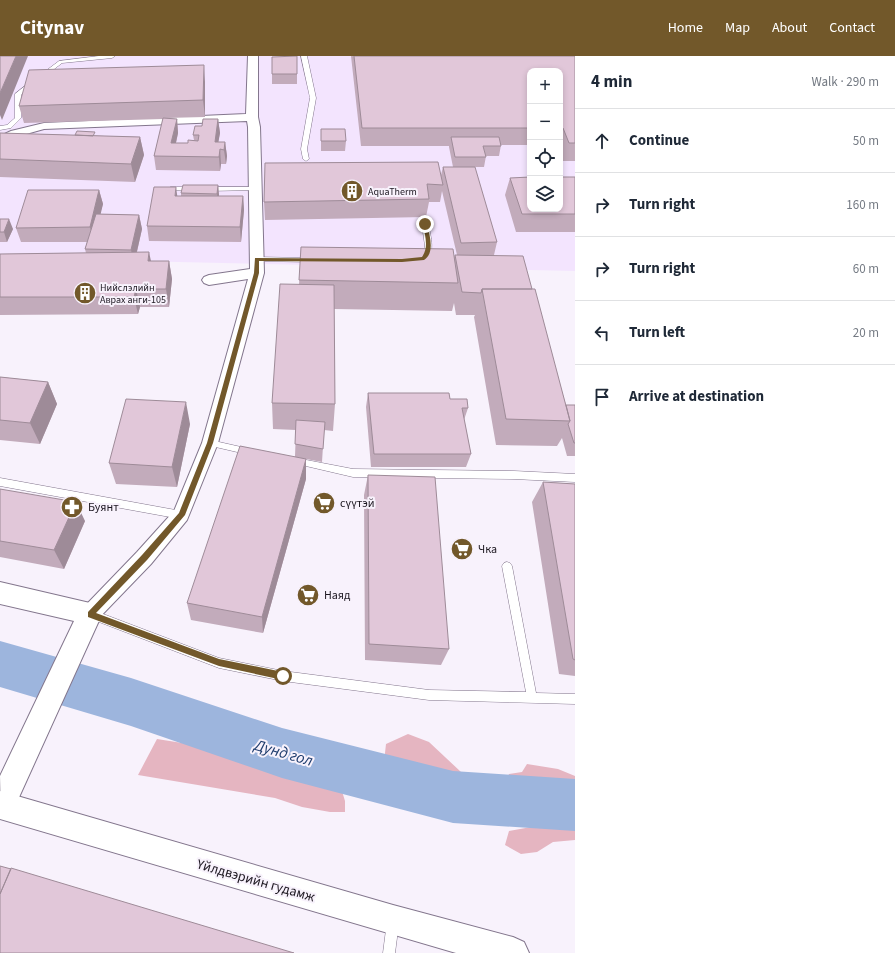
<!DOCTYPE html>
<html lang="en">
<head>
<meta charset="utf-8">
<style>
	:root { --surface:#fff; --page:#f2f2f3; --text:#1f2937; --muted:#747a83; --line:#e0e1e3; --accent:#72582a }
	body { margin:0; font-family:"Source Sans 3",sans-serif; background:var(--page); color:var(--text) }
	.controls { position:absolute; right:12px; top:12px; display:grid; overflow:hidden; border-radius:8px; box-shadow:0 2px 6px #0003 }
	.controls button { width:36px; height:36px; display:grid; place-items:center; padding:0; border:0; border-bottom:1px solid var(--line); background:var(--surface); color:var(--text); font:20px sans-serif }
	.stop { position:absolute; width:12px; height:12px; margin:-9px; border:3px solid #72582a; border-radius:50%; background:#fff }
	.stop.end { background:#72582a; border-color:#fff; box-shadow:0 1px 4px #0008 }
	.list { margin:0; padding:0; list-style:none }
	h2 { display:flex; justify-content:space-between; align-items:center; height:52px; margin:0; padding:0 16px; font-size:17px }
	h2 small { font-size:13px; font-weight:400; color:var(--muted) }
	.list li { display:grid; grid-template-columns:26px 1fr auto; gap:12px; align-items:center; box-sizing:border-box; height:64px; padding:0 16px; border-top:1px solid var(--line) }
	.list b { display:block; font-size:15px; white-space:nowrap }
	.list em { font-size:13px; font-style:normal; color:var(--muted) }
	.icon { flex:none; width:22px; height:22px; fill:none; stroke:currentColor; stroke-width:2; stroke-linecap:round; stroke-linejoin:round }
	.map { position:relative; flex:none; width:575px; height:897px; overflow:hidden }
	header { display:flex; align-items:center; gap:24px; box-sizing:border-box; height:56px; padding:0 20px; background:var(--accent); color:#fff }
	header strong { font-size:19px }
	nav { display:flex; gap:22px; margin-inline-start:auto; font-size:14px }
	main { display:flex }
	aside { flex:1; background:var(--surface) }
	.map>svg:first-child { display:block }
	.built { fill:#f3e4fe; fill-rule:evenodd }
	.green { fill:#e5b5c1 }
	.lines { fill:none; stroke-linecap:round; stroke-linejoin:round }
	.river { fill:#9db5dd; fill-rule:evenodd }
	.service-casing { stroke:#83768d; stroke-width:1 }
	.minor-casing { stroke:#83768d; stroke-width:2 }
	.tertiary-casing { stroke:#83768d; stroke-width:2 }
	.secondary-casing { stroke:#83768d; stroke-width:2 }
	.service { fill:#fff; fill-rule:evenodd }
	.minor { fill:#fff; fill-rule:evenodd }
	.tertiary { fill:#fff; fill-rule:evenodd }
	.secondary { fill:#fff; fill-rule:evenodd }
	.wall { fill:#c2abbb }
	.shaded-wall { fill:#9e8b98 }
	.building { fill:#e1c7d9; stroke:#9e8b98 }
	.route { fill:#72582a }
	.labels { text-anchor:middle; stroke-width:4; stroke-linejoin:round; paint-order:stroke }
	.far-poi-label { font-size:10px; fill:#1d1821; stroke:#f8f2fc; text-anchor:start }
	.poi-label { font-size:12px; fill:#1d1821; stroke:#f8f2fc; text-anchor:start }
	.near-street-label { font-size:14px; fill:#1d1821; stroke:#f8f2fc }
	.near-water-label { font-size:16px; font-style:italic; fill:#1f3d6e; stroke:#f8f2fc }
</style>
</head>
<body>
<header>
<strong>Citynav</strong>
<nav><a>Home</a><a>Map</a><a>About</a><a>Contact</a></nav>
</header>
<main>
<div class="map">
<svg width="575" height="897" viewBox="0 0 575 897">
	<rect width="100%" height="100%" fill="#f8f2fc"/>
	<path class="built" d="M0,0H575V215L0,202ZM530,15H560V153H530Z"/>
	<path class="green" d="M408,678L429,686L461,716L462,727C437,727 403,723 384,706L386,688Z
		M157,683L295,705L316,714L337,719L345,745V756H330L302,751L275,742L138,719Z
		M527,708L558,713L575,720V739H515L501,735L509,718L522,716Z
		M575,763V784L553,786L537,796L521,798L505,789L509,775Z"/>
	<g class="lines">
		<path class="river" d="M0,585L131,622L282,672L453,715L575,723V775L453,767L282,722L131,670L0,631Z"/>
		<g class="service-casing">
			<path id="service" d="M99,0H115L112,2L62,7L44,21L39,20L59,5Z
				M301,0H307L316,42L307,93L309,103L306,105L303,103L301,93L310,42Z
				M30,26L35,27L21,39V62L11,72L0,74V70L7,69L15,62V38Z
				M171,131H194L197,133L194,135L169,134L168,133Z
				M255,131L257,132V134L207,135L204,133L207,131Z
				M425,167L428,169C431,179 436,200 424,205L421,203L425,190L422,169Z
				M254,201L311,202L314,204L311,206L256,205H254Z
				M210,384L250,393L254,396L250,399L207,389L206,387Z
				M296,402L353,413L514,415L575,418V426L514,423L353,421L293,407L292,405Z
				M0,422L181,455L184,456L186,459L184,462L181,463L0,430Z
				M507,506L510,507L512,510L536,637L575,638V648L429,644L283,625L219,612L86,561L85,558L86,555L90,553L219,602L283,615L429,634L526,636L502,510L504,507Z
				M393,860L397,862L399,866L395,897H383L387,866L389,862Z"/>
		</g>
		<g class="minor-casing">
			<path id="minor" d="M248,0H258V61L260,71L264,217L218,387L187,464L151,508L97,564L90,567L83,564L80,558L83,552L137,496L174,455L202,387L248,223L209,229L204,227L202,224L204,221L209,219L250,213L248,71L247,65L44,73L19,80L0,88V80L11,75L44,67L246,58Z"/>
		</g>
		<g class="tertiary-casing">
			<path id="tertiary" d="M0,526L90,547L99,550L102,558L11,759L1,763L0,720L74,565L0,548Z"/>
		</g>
		<g class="secondary-casing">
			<path id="secondary" d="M0,735L393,849L513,881L524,886L529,897H456L0,763Z"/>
		</g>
		<use href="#service" class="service"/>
		<use href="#minor" class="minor"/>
		<use href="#tertiary" class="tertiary"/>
		<use href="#secondary" class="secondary"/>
	</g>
	<path class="wall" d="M351,0H575V105H563L560,96V15H530V89H501L499,100H486L484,111H453L449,91V90H361Z
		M272,1L297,18V28H272Z
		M205,26V61L165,62L177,63L178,77L176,87H188L194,84L193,79L202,70L218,63L220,77L218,86H225L227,100L226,108H221L220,115L156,114L154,100L163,63L24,67L19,50Z
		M321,73L346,85L345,95H321Z
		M0,77L140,81L144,99L135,126L0,121Z
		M443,111L497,186L494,199L532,233L566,349H575V400H567L562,382L557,390L496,389L474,261L475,259H456L454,247L452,255L334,253L335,348L333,375L324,374L322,406L306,403V423L263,577L191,564L187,547L295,400L296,374L273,373L272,347L299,229L301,191L454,201L455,199H457L442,135L440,146H429L426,161L265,164L264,146L441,119Z
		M575,121V176H516L505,139L510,122Z
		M218,129L219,140H243L244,154L241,186L149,185L147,170L178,140H181V137Z
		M99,134L103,148L100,158L139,159L142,173L137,196L151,205H169L172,223L169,251H140L138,258L0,259V198L86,197L85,193L87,186H21L16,172Z
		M0,163L13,173L7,186H0Z
		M0,321L48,326L57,348L40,388L0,384Z
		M368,337L450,343L468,352L464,364L471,398L466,411H371L366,351Z
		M190,368L177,431L116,428L109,407Z
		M368,419L449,593L441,609L365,604L364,439Z
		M543,426L575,428V620L559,618L532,446Z
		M0,433L85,465L64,513L0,501Z"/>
	<path class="shaded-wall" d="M16,0H28L2,64L0,59V37Z
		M204,9L205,26V61L203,44Z
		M177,63L178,77L173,100L171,87Z
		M218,63L220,77L216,100L215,86Z
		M140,81L144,99L135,126L131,108Z
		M225,86L227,100L226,108L224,94Z
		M220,93L221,108L220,115L219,101Z
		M218,129L219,139L218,148L217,138Z
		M176,131L178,145L175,140Z
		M99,134L103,148L94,186L90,171Z
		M243,140L244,154L241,186L240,171Z
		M139,159L142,173L134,208L131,194Z
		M9,163L13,173L7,186L4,176Z
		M149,196L153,214L148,205Z
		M169,205L172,223L169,251L166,233Z
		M136,233L140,251L138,258L134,241Z
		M48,326L57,348L40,388L30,367Z
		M186,346L190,368L177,431L172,411Z
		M306,403V423L263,577L262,561Z
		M76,446L85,465L64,513L54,494Z"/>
	<path class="building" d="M0,0H16L0,37Z
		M297,0V18H272V1Z
		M354,0H575V87H569L563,72H560V15H530V72H362Z
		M204,9L203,44L19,50L29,14Z
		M163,62L177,63L171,87H188V84L198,85L199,79H193L195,70H202L203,63H218L215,86H225L224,94L220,93L219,101L154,100Z
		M321,73H345L346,85H321Z
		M77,75L95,76L93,80L75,79Z
		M0,77L140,81L131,108L0,103Z
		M451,81H499L501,90H483L486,101H455Z
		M438,106L443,129L427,128L429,143L264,146L265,107Z
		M443,111H475L497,186L461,187Z
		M530,121V153H560V121H575V158H522L510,122Z
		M183,129H218L217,138L181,137Z
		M154,131H176L175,140H243L240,171L147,170Z
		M28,134H99L90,171L16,172Z
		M96,158L139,159L131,194L85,193Z
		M0,163H9L4,176H0Z
		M301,191L453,193L458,227L299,224Z
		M149,196L148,205H169L166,233H136L134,241H0V198Z
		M455,199L523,200L532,233H482L481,237L462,236Z
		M280,228L334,229L335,348L272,347Z
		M482,233H535L570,365L506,363Z
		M0,321L48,326L30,367L0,364Z
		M368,337H449L450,343H467L468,352H462L471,398H374Z
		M126,343L186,346L172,411L109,407Z
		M566,349H575V387H574L568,368L570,365Z
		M296,364L325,366L323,393L295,388Z
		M240,390L306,403L262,561L187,547Z
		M368,419L435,421L449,593L369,588Z
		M543,426L575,428V604L573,603Z
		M0,433L76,446L54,494L0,485Z
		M0,810L11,813L0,838Z
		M11,812L294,897H0V838Z"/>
	<path class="route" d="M425,167L427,168C430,180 435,197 424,204L402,206L259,205V217L213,387L185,459L147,504L96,557L219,603L283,616L286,617V623L283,624L219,610L88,561V556L142,499L179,457L207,387L254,217L255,202L402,203L422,201C429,191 425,180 423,168Z"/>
	<defs>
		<g id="building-disc" transform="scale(1.15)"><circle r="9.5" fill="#72582a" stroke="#f8f2fc"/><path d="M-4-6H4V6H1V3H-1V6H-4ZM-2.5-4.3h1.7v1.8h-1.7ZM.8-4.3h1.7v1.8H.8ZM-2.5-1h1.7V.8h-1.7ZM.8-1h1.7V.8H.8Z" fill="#fff"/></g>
		<g id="supermarket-disc" transform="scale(1.15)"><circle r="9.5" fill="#72582a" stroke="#f8f2fc"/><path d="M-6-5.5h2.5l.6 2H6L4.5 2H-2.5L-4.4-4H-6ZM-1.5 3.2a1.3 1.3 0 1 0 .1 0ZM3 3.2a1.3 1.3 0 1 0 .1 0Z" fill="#fff"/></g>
		<g id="pharmacy-disc" transform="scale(1.15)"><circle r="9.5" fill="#72582a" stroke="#f8f2fc"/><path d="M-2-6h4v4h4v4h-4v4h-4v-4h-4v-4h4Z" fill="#fff"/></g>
	</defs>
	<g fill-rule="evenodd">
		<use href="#building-disc" x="352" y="135"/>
		<use href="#building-disc" x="85" y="237"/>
		<use href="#supermarket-disc" x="324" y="447"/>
		<use href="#pharmacy-disc" x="72" y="451"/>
		<use href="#supermarket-disc" x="462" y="493"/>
		<use href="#supermarket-disc" x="308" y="539"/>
	</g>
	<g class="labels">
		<g class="far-poi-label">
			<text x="368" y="139">AquaTherm</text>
			<text x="100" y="235">Нийслэлийн<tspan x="100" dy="12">Аврах анги-105</tspan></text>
		</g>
		<g class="poi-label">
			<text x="340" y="451">сүүтэй</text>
			<text x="88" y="455">Буянт</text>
			<text x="478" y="497">Чка</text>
			<text x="324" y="543">Наяд</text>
		</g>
		<g class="near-street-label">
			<text transform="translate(256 824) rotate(16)" y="5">Yйлдвэрийн гудамж</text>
		</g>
		<g class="near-water-label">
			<text transform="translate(284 696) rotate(16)" y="6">Дунд гол</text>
		</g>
	</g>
</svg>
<div class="controls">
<button>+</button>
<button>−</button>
<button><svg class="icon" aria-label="locate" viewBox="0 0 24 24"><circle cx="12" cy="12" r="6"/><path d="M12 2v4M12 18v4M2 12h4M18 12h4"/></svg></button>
<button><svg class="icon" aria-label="layers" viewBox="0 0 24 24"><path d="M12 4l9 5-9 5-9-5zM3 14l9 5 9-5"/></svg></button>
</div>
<div class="stop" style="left:283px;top:620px"></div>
<div class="stop end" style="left:425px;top:168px"></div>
</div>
<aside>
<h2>4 min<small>Walk · 290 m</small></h2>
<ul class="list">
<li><svg class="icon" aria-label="ahead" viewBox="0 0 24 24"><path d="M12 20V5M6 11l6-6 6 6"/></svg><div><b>Continue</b></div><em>50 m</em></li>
<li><svg class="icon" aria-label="right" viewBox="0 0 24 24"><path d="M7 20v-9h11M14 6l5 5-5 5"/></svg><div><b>Turn right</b></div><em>160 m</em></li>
<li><svg class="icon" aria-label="right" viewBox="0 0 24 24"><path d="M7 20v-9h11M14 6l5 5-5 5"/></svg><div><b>Turn right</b></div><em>60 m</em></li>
<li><svg class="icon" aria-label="left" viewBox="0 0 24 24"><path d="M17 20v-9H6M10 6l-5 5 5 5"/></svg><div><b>Turn left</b></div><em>20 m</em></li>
<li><svg class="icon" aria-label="arrive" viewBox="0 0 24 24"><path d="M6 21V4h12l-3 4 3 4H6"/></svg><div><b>Arrive at destination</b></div></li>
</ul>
</aside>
</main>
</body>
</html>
